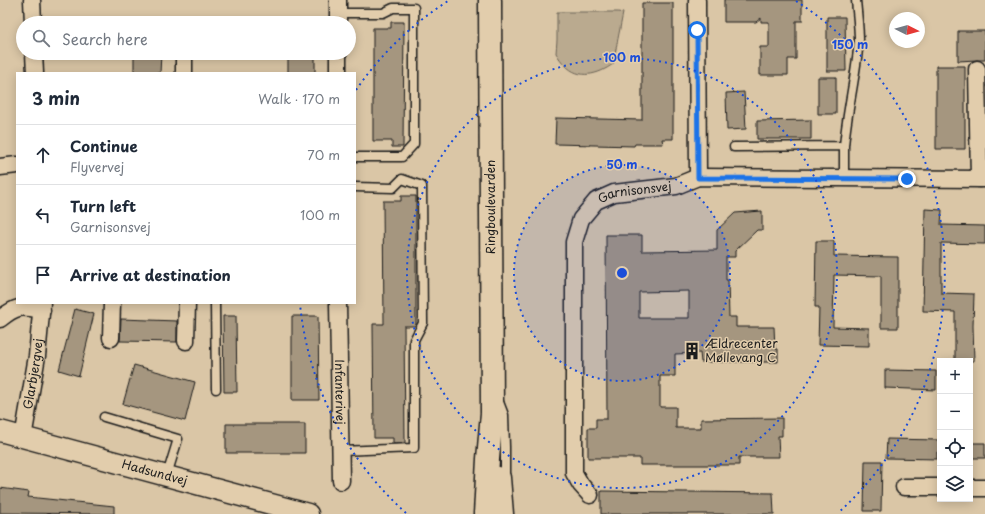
<!DOCTYPE html>
<html lang="en">
<head>
<meta charset="utf-8">
<style>
	:root { --surface:#fff; --page:#f2f2f3; --text:#1f2937; --muted:#747a83; --line:#e0e1e3 }
	body { margin:0; font-family:"Playpen Sans",sans-serif; background:var(--page); color:var(--text) }
	.controls { position:absolute; right:12px; bottom:12px; display:grid; overflow:hidden; border-radius:0px; box-shadow:0 2px 10px #0003 }
	.controls button { width:36px; height:36px; display:grid; place-items:center; padding:0; border:0; border-bottom:1px solid var(--line); background:var(--surface); color:var(--text); font:20px sans-serif }
	.compass { position:absolute; left:889px; top:12px; width:36px; height:36px; border-radius:50%; background:var(--surface); box-shadow:0 2px 10px #0003; rotate:96deg }
	.stop { position:absolute; width:12px; height:12px; margin:-9px; border:3px solid #1a73e8; border-radius:50%; background:#fff }
	.stop.end { background:#1a73e8; border-color:#fff; box-shadow:0 1px 4px #0008 }
	.list { margin:0; padding:0; list-style:none }
	h2 { display:flex; justify-content:space-between; align-items:center; height:52px; margin:0; padding:0 16px; font-size:17px }
	h2 small { font-size:13px; font-weight:400; color:var(--muted) }
	.list li { display:grid; grid-template-columns:26px 1fr auto; gap:12px; align-items:center; box-sizing:border-box; height:60px; padding:0 16px; border-top:1px solid var(--line) }
	.list b { display:block; font-size:15px; white-space:nowrap }
	.list p { margin:0; font-size:13px; white-space:nowrap; color:var(--muted) }
	.list em { font-size:13px; font-style:normal; color:var(--muted) }
	.icon { flex:none; width:22px; height:22px; fill:none; stroke:currentColor; stroke-width:2; stroke-linecap:round; stroke-linejoin:round }
	.map { position:relative; flex:none; width:985px; height:514px; overflow:hidden }
	.search { position:absolute; background:var(--surface); box-shadow:0 2px 10px #0003; left:16px; top:16px; width:340px; height:44px; display:flex; align-items:center; gap:10px; box-sizing:border-box; padding:0 14px; border-radius:22px; color:var(--muted); font-size:15px }
	.panel { position:absolute; background:var(--surface); box-shadow:0 2px 10px #0003; left:16px; top:72px; width:340px; height:232px; border-radius:0px }
	.map>svg:first-child { display:block }
	.green { fill:#baaa8f; stroke:#6b6356 }
	.building { fill:#a5967f; stroke:#1c1c1c; fill-rule:evenodd }
	.lines { fill:none; stroke-linecap:round; stroke-linejoin:round }
	.service-casing { stroke:#1c1c1c; stroke-width:11 }
	.minor-casing { stroke:#1c1c1c; stroke-width:19 }
	.tertiary-casing { stroke:#1c1c1c; stroke-width:23 }
	.secondary-casing { stroke:#1c1c1c; stroke-width:25 }
	.service { stroke:#e2cdac; stroke-width:8 }
	.minor { stroke:#e2cdac; stroke-width:16 }
	.tertiary { stroke:#e2cdac; stroke-width:20 }
	.secondary { stroke:#e2cdac; stroke-width:22 }
	.route { stroke:#1a73e8; stroke-width:5 }
	.ring { fill:none; stroke:#1d4ed8; stroke-width:2; stroke-dasharray:2 4 }
	.labels { text-anchor:middle; stroke-width:3; stroke-linejoin:round; paint-order:stroke }
	.street-label { font-size:12px; fill:#1c1c1c; stroke:#e2cdac }
	.poi-label { font-size:12px; fill:#1c1c1c; stroke:#e2cdac; text-anchor:start }
	.centre { fill:#1d4ed8; stroke:#e2cdac; stroke-width:2 }
	.ring-label { font-size:12px; text-anchor:middle; font-weight:bold; fill:#1d4ed8; stroke:#e2cdac; stroke-width:3; stroke-linejoin:round; paint-order:stroke }
</style>
</head>
<body>
<div class="map">
<svg width="985" height="514" viewBox="0 0 985 514">
	<rect width="100%" height="100%" fill="#dac6a6"/>
	<filter id="ink" filterUnits="userSpaceOnUse"><feTurbulence type="fractalNoise" baseFrequency=".025" numOctaves="2"/><feDisplacementMap in="SourceGraphic" scale="8" xChannelSelector="R" yChannelSelector="G"/><feConvolveMatrix kernelMatrix="1 2 1 2 8 2 1 2 1" color-interpolation-filters="sRGB"/></filter>
	<g filter="url(#ink)">
		<path class="green" d="M557,12H618L623,13L613,64C598,75 579,80 565,65C562,62 558,57 556,53C556,49 557,44 557,40C557,31 557,21 557,12Z"/>
		<path class="building" d="M724,0H802V21H796V59H788V75H760V47H769V22H761V18L756,22H724Z
			M642,3H673V139H662L663,144H635L634,146L555,144L556,118L642,120Z
			M827,17H845L846,71H827Z
			M391,22H404L403,147H392V141H373V28H391Z
			M958,31H985V60H977L958,61Z
			M134,53H161L160,73H134Z
			M288,53H315V73H288Z
			M936,66H965V149H936Z
			M818,77H836V114H818Z
			M744,92L746,129L727,130L726,93Z
			M811,120V139H757V121Z
			M401,196H416V324L415,326H404L405,443H393V438H374L373,324H384L383,201H401Z
			M925,209L942,210L941,225L985,226V244L941,243V293L974,294L973,326L974,361H955V312L923,311Z
			M762,211V230H757L735,251V257H726V280H728L729,317H736V327H774L775,349H778V362H701L700,353L675,354V376H660V407H676V428H701V419L782,418V436H778L779,457H739V465H640V458H588V428H596V419H607L606,235H642V251L717,250V230L735,213ZM689,291V318H639V292Z
			M816,241H834V256L898,257V328H881V276L834,275L833,327L869,328V346L818,345L819,307H815Z
			M75,309L94,314L79,376L59,370Z
			M223,316H236L237,392H224Z
			M292,316H318L319,400H292Z
			M121,319L177,321V342L120,341Z
			M134,365L195,382L185,421L123,404Z
			M885,370L936,371V390L885,388Z
			M226,424H305V453H226Z
			M887,439L940,440V452H937V459L886,458Z
			M970,443H985V458H970Z
			M865,461H882L881,511H864Z
			M0,488L29,492L28,497L114,506V514L0,513Z
			M601,491L773,493L774,514H601Z"/>
		<g class="lines">
			<g class="service-casing">
				<path id="service" d="M338,13H383L393,8H414V144L402,157H355
					M844,146C847,111 856,76 859,40C859,27 857,13 856,0
					M734,147L844,146V178
					M215,303L216,389
					M499,402L504,415L505,447V479
					M104,417L178,439L167,475
					M341,451L414,448V340L423,323L422,186L402,179L393,188L355,187"/>
			</g>
			<g class="minor-casing">
				<g id="minor">
					<path d="M32,0L33,23"/>
					<path d="M338,0V23"/>
					<path d="M697,0L698,177"/>
					<path d="M34,53L35,73"/>
					<path d="M977,69L979,179"/>
					<path d="M184,73V53"/>
					<path d="M338,73V53"/>
					<path d="M0,167L17,165"/>
					<path id="s1" d="M338,303L341,481"/>
					<path d="M0,319C17,305 21,306 42,310"/>
					<path d="M111,338L112,303"/>
					<path d="M186,341L187,303"/>
					<path id="s2" d="M23,438L37,356L42,303"/>
					<path d="M904,487H940"/>
					<path d="M970,488H985"/>
					<path id="s3" d="M590,495L581,485L574,473V242L581,219L596,201L614,193L676,186L698,177L985,179"/>
				</g>
			</g>
			<g class="tertiary-casing">
				<g id="tertiary">
					<path id="s4" d="M0,431L308,514"/>
				</g>
			</g>
			<g class="secondary-casing">
				<path id="secondary" d="M499,478L502,514
					M485,514L488,459L492,413L490,0"/>
			</g>
			<use href="#service" class="service"/>
			<use href="#minor" class="minor"/>
			<use href="#tertiary" class="tertiary"/>
			<use href="#secondary" class="secondary"/>
		</g>
	</g>
	<g class="lines" filter="url(#ink)">
		<path class="route" d="M697,30L698,178L907,179"/>
	</g>
	<circle cx="622" cy="273" r="108" fill="#1d4ed8" fill-opacity=".12"/>
	<g class="ring">
		<circle cx="622" cy="273" r="108"/>
		<circle cx="622" cy="273" r="215"/>
		<path d="M406 513A323 323 0 0 1 300 304M356 90A323 323 0 0 1 448 1M796 1A323 323 0 0 1 838 513"/>
	</g>
	<defs>
		<g id="building-bare" transform="scale(1.38)"><path d="M-4-6H4V6H1V3H-1V6H-4ZM-2.5-4.3h1.7v1.8h-1.7ZM.8-4.3h1.7v1.8H.8ZM-2.5-1h1.7V.8h-1.7ZM.8-1h1.7V.8H.8Z" fill="#1c1c1c" stroke="#e2cdac" stroke-width="2.5" paint-order="stroke"/></g>
	</defs>
	<g fill-rule="evenodd">
		<use href="#building-bare" x="692" y="351"/>
	</g>
	<g class="labels">
		<g class="street-label">
			<text dy="4" stroke="none"><textPath href="#s3" startOffset="346">Garnisonsvej</textPath></text>
			<text transform="translate(491 207) rotate(-90)" y="4">Ringboulevarden</text>
			<text dy="4" stroke="none"><textPath href="#s2" startOffset="65">Glarbjergvej</textPath></text>
			<text dy="4" stroke="none"><textPath href="#s1" startOffset="89">Infanterivej</textPath></text>
			<text dy="4" stroke="none"><textPath href="#s4" startOffset="160">Hadsundvej</textPath></text>
		</g>
		<g class="poi-label">
			<text x="705" y="348">Ældrecenter<tspan x="705" dy="14">Møllevang C</tspan></text>
		</g>
	</g>
	<circle cx="622" cy="273" r="6" class="centre"/>
	<g class="ring-label">
		<text x="850" y="49">150 m</text>
		<text x="622" y="62">100 m</text>
		<text x="622" y="169">50 m</text>
	</g>
</svg>
<div class="controls">
<button>+</button>
<button>−</button>
<button><svg class="icon" aria-label="locate" viewBox="0 0 24 24"><circle cx="12" cy="12" r="6"/><path d="M12 2v4M12 18v4M2 12h4M18 12h4"/></svg></button>
<button><svg class="icon" aria-label="layers" viewBox="0 0 24 24"><path d="M12 4l9 5-9 5-9-5zM3 14l9 5 9-5"/></svg></button>
</div>
<svg class="compass" viewBox="-18 -18 36 36"><path d="M0-13l5 13h-10z" fill="#e53935"/><path d="M0 13l5-13h-10z" fill="#747a83"/></svg>
<div class="stop" style="left:697px;top:30px"></div>
<div class="stop end" style="left:907px;top:179px"></div>
<div class="search"><svg class="icon" aria-label="search" viewBox="0 0 24 24"><circle cx="10" cy="10" r="6"/><path d="M15 15l6 6"/></svg>Search here</div>
<section class="panel">
<h2>3 min<small>Walk · 170 m</small></h2>
<ul class="list">
<li><svg class="icon" aria-label="ahead" viewBox="0 0 24 24"><path d="M12 20V5M6 11l6-6 6 6"/></svg><div><b>Continue</b><p>Flyvervej</p></div><em>70 m</em></li>
<li><svg class="icon" aria-label="left" viewBox="0 0 24 24"><path d="M17 20v-9H6M10 6l-5 5 5 5"/></svg><div><b>Turn left</b><p>Garnisonsvej</p></div><em>100 m</em></li>
<li><svg class="icon" aria-label="arrive" viewBox="0 0 24 24"><path d="M6 21V4h12l-3 4 3 4H6"/></svg><div><b>Arrive at destination</b></div></li>
</ul>
</section>
</div>
</body>
</html>
